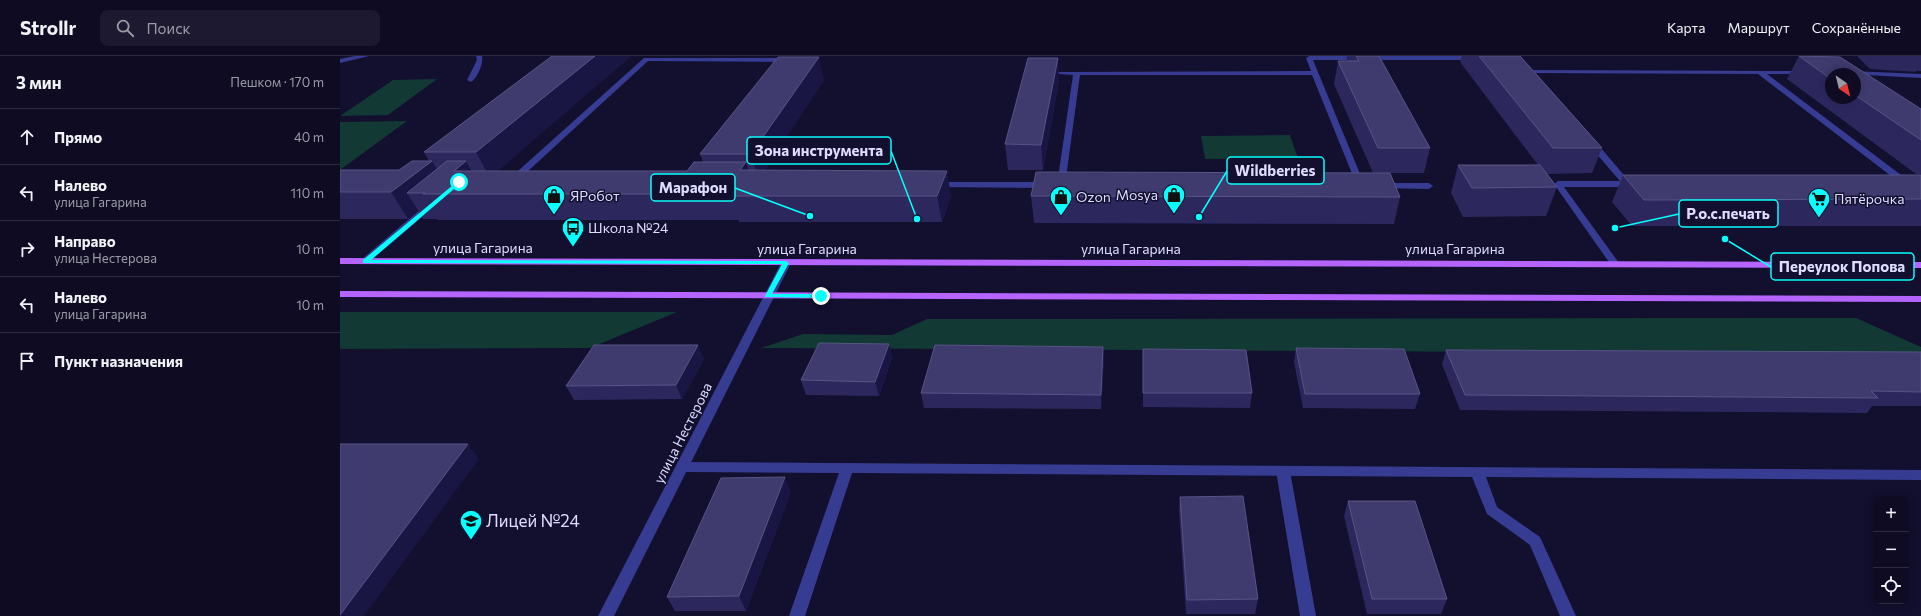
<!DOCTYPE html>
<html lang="ru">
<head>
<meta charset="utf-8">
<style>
	:root { --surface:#0e0b23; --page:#1c1930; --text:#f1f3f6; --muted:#9b9ba6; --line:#2e2b41 }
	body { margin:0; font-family:Commissioner,sans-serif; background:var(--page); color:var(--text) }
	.controls { position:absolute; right:12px; bottom:12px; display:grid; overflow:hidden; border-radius:8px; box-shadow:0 2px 10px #0003 }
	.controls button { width:36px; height:36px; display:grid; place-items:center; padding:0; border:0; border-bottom:1px solid var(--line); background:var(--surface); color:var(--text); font:20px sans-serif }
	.compass { position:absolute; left:1485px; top:12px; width:36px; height:36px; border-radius:50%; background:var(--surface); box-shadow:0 2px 10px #0003; rotate:145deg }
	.stop { position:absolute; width:12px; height:12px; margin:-9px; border:3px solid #09fffe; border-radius:50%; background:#fff }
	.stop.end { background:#09fffe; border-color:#fff; box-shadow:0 1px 4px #0008 }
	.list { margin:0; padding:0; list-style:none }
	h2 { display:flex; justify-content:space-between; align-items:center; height:52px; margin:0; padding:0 16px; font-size:17px }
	h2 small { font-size:13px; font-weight:400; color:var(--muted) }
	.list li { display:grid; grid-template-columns:26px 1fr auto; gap:12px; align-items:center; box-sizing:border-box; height:56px; padding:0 16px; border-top:1px solid var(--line) }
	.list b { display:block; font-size:15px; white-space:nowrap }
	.list p { margin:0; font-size:13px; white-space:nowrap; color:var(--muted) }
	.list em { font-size:13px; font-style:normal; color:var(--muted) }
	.icon { flex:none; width:22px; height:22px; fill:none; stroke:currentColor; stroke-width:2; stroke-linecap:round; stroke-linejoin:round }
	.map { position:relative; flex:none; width:1581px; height:560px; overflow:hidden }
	header { display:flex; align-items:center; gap:24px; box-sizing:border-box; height:56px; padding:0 20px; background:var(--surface); border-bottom:1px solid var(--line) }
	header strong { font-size:19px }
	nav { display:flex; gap:22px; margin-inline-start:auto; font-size:14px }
	.search { width:280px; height:36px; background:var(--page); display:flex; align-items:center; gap:10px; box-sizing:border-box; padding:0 14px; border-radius:8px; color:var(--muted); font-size:15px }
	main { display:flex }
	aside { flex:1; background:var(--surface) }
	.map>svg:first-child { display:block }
	.green { fill:#123934 }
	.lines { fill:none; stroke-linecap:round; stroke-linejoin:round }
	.service { fill:#363c92; fill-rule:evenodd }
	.minor { fill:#363c92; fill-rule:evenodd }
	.primary { fill:#b564ff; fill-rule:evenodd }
	.wall { fill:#2c285e; fill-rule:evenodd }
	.shaded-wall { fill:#1a1644 }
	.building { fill:#3f3b6f; stroke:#585486 }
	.route { fill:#09fffe }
	.labels { text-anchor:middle; stroke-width:3; stroke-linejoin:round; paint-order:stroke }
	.poi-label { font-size:14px; fill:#deddff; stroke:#120f2f; text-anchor:start }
	.street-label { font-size:14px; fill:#deddff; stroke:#120f2f }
	.near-poi-label { font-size:17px; fill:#deddff; stroke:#120f2f; text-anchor:start }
	.leader { fill:none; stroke:#09fffe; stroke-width:1.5 }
	.callout-dot { fill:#09fffe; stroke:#120f2f; stroke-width:1.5 }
	.callout { fill:#120f2f; stroke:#09fffe; stroke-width:1.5 }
	.callout-label { font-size:15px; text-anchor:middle; font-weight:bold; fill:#deddff }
</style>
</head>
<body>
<header>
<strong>Strollr</strong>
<div class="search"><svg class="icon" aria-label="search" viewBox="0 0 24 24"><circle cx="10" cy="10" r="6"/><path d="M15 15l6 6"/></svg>Поиск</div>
<nav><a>Карта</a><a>Маршрут</a><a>Сохранённые</a></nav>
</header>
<main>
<aside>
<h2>3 мин<small>Пешком · 170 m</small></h2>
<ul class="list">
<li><svg class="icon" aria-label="ahead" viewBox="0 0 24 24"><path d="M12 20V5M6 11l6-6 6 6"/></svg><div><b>Прямо</b></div><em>40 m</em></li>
<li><svg class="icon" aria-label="left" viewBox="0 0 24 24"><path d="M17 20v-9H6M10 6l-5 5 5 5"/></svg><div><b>Налево</b><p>улица Гагарина</p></div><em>110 m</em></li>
<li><svg class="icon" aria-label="right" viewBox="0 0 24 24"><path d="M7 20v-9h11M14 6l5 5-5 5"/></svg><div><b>Направо</b><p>улица Нестерова</p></div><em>10 m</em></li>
<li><svg class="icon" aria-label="left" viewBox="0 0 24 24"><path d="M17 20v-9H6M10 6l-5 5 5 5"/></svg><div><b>Налево</b><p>улица Гагарина</p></div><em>10 m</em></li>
<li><svg class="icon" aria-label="arrive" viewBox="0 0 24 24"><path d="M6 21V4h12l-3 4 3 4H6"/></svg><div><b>Пункт назначения</b></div></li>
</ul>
</aside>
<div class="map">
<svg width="1581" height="560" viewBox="0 0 1581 560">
	<rect width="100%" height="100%" fill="#120f2f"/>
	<path class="green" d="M97,23L48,59L0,60L53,24Z
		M67,65L0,114V66Z
		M950,79L958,102L865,103L861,80Z
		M0,256H337L250,292L0,293Z
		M1516,262L1581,291V298L421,292L463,278L552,279L587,263Z"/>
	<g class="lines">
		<path class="service" d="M15,0H29L0,7V3Z
			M136,0H142C144,7 137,23 131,26L127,24L137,4Z
			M969,0H1136L1139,2L1136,4H973L1025,130L1021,133L1017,130L972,19H740L725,129L721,132L717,129L733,19L718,18V16L971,15L966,2Z
			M304,2H449L452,4L449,6L308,5L175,127H169V123Z
			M1191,14L1467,15L1469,16L1465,18H1427L1569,125H1581V131L1564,130L1418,18L1189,17L1187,16Z
			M1512,15L1581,18V22L1509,18L1510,16Z
			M1248,84H1254L1289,125L1296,126L1297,128L1293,131H1224L1279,207L1274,210L1271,209L1214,128L1218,125H1280L1248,88Z
			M594,126H707L711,129L707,132L591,131L590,129Z
			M1040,127H1089L1093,130L1089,133L1037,132V128Z
			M91,146L94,147V151L28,207H22L20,205L22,203L88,147Z
			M343,406L1581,414V424L1146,421L1157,451L1200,481L1236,560H1220L1190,489L1147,458L1132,421L512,417L465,560H449L499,417L343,416L338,414L337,411L338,408Z"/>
		<path class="minor" d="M446,204L451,207L274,560H258L441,207Z
			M943,410L948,411L950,415L976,560H960L936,415L938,411Z"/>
		<path class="primary" d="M0,202L1581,206V212L0,208Z
			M0,235L1581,240V246L0,241Z"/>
	</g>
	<path class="wall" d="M212,0H291L157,115H347L363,106L360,98L484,24L425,114L611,140L602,166H399V164H98L97,163H83L78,154L68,163H0V114H59L89,105L84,96Z
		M1007,0H1039L1090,92L1084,117H1050L1060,141L1054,168L694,167L691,140L1033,117L994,28L998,5H1006Z
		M1122,0H1180L1262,92L1252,117L1207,118L1217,131L1206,160L1123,161L1111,137L1118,109H1198L1120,6Z
		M1459,0L1500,1L1581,53V118H1576L1447,23ZM1491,18H1515V42H1491Z
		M1517,0H1581V15H1576V16L1530,13Z
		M719,25L703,114H668L665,88Z
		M1283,119H1581V170H1292L1272,146Z
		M549,288L552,302L539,340L466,339L461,324Z
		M763,291L764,305L761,353L584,352L581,337Z
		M956,292L1080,338L1075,353L963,352L954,306Z
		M803,293L912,337L910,352L803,351Z
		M1106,294L1581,296V350H1532L1527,357L1120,354L1102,308Z
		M364,303L342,343L234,344L226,330Z
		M451,436L406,555H335L327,541Z
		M840,441L918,543L915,558H846L839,455Z
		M1008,445L1107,543L1101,558H1027L1004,460Z"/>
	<path class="shaded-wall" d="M255,0H291L150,122L136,96Z
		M479,1L484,24L419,124L411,98Z
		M718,2L719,25L703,114L701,89Z
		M92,105L107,130L85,137H67L78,154L68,163L51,136Z
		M126,105L140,131L114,115Z
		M406,106L414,132L400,114Z
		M607,115L611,140L602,166L597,140Z
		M549,288L552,302L539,340L535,326Z
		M358,289L364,303L342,343L336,329Z
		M763,291L764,305L761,353V339Z
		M128,388L139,403L24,560H0V559Z
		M445,421L451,436L406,555L399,540Z"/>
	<path class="building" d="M212,0H255L136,96H84Z
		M1016,0H1039L1090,92H1038L998,5H1019Z
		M1139,0H1180L1262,92H1213Z
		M1459,0L1500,1L1581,53V84L1515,39V18H1491V23Z
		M438,1H479L411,98H360Z
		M688,2H718L701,89L665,88Z
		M72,105H92L51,136H0V114H59Z
		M107,105H126L114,115H347L354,106H406L400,114L607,115L597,140H390L391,138H83L85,137H67Z
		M1118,109H1200L1217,131L1132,132Z
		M696,116L1050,117L1060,141L691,140Z
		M1283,119H1581V143L1304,144Z
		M479,287L549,288L535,326L461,324Z
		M254,289H358L336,329L226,330Z
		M595,289L763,291L761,339L581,337Z
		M956,292L1064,293L1080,338H965Z
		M803,293L906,294L912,337H803Z
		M1106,294L1581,296V336L1531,335L1538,342L1125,339Z
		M0,388H128L0,559Z
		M445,421L399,540L327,541L381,422Z
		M903,440L918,543L847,544L840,441Z
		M1008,445H1075L1107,543H1032Z"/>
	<path class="route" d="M119,124L121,127L31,204L446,205L449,207L432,238H481L484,240L481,242L425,241V240L442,208L23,207V204Z"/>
	<defs>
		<g id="shop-pin" transform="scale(1.15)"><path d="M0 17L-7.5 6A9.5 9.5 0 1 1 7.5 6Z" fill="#09fffe" stroke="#120f2f"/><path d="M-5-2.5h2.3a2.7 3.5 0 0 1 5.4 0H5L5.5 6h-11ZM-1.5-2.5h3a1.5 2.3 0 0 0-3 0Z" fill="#111"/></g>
		<g id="supermarket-pin" transform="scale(1.15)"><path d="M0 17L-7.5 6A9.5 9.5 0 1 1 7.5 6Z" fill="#09fffe" stroke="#120f2f"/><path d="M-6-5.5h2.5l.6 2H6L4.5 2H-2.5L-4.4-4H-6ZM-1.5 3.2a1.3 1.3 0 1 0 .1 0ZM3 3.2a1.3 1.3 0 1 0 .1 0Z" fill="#111"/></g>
		<g id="bus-pin" transform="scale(1.15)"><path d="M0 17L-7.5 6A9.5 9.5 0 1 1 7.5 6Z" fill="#09fffe" stroke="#120f2f"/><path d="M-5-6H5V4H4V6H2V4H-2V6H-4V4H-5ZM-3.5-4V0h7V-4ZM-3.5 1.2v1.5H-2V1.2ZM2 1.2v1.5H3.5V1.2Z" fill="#111"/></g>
		<g id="school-pin" transform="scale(1.15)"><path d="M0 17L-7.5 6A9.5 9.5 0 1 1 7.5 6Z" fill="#09fffe" stroke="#120f2f"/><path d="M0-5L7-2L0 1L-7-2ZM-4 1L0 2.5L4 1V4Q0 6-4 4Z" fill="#111"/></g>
	</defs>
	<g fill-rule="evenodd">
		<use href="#shop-pin" x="834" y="139"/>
		<use href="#shop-pin" x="214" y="140"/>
		<use href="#shop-pin" x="721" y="141"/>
		<use href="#supermarket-pin" x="1479" y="143"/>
		<use href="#bus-pin" x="233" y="172"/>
		<use href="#school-pin" x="131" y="465"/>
	</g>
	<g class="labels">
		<g class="poi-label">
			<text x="818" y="144" text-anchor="end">Mosya</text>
			<text x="230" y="145">ЯРобот</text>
			<text x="736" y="146">Ozon</text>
			<text x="1494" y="148">Пятёрочка</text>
			<text x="248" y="177">Школа №24</text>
		</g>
		<g class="street-label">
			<text x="143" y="197">улица Гагарина</text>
			<text x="467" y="198">улица Гагарина</text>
			<text x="791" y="198">улица Гагарина</text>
			<text x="1115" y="198">улица Гагарина</text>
			<text transform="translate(343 377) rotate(-63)" y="5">улица Нестерова</text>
		</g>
		<g class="near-poi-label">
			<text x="146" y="471">Лицей №24</text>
		</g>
	</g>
	<path class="leader" d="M577 163L551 95M859 161L887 115M470 160L395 132M1275 172L1339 158M1385 183L1431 211"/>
	<g class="callout-dot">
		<circle cx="577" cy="163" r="4"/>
		<circle cx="859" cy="161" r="4"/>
		<circle cx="470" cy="160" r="4"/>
		<circle cx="1275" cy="172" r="4"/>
		<circle cx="1385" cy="183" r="4"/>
	</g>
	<g class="callout">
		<rect x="407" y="81" width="144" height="27" rx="4"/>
		<rect x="887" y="101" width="97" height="27" rx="4"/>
		<rect x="311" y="118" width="84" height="27" rx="4"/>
		<rect x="1339" y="144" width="99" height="27" rx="4"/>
		<rect x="1431" y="197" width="143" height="27" rx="4"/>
	</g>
	<g class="callout-label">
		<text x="479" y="100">Зона инструмента</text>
		<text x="935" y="120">Wildberries</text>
		<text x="353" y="137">Марафон</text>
		<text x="1388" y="163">Р.о.с.печать</text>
		<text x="1502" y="216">Переулок Попова</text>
	</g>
</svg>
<div class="controls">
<button>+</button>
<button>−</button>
<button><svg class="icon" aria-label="locate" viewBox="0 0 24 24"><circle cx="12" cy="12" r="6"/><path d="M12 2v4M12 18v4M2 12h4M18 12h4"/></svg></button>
</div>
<svg class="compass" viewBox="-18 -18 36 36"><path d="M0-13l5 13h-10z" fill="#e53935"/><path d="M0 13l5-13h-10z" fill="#9b9ba6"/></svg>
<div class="stop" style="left:119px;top:126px"></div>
<div class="stop end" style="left:481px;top:240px"></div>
</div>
</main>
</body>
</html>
